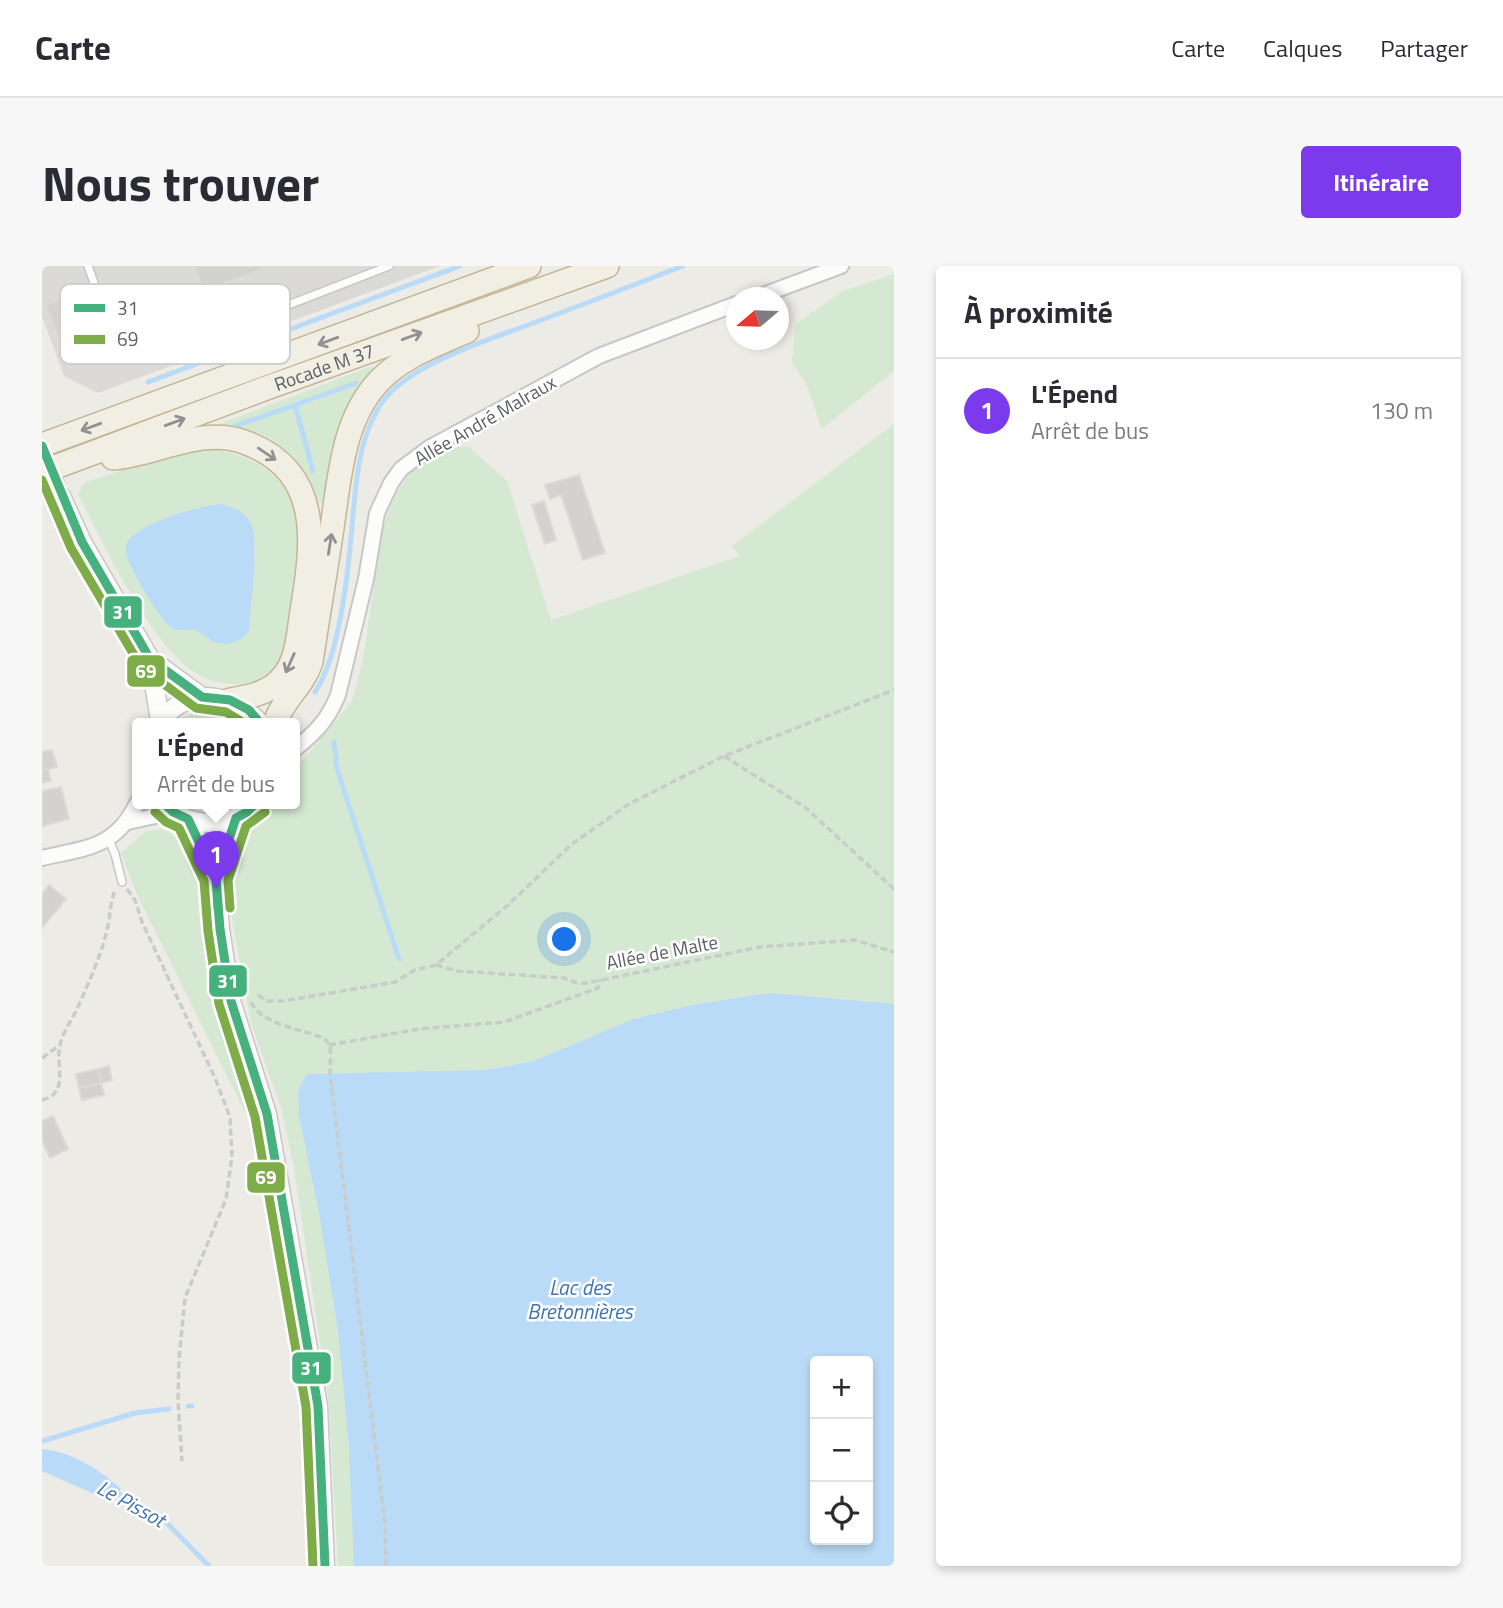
<!DOCTYPE html>
<html lang="fr">
<head>
<meta charset="utf-8">
<style>
	:root { --surface:#fff; --page:#f7f7f7; --text:#2b2b33; --muted:#7c7c81; --line:#e1e1e2; --accent:#7c3aed }
	body { margin:0; font-family:"Titillium Web",sans-serif; background:var(--page); color:var(--text) }
	.controls { position:absolute; right:21px; bottom:21px; display:grid; overflow:hidden; border-radius:7px; box-shadow:0 4px 10px #0003 }
	.controls button { width:63px; height:63px; display:grid; place-items:center; padding:0; border:0; border-bottom:2px solid var(--line); background:var(--surface); color:var(--text); font:35px sans-serif }
	.compass { position:absolute; left:684px; top:21px; width:63px; height:63px; border-radius:50%; background:var(--surface); box-shadow:0 4px 10px #0003; rotate:251deg }
	.you { position:absolute; left:523px; top:674px; width:24px; height:24px; margin:-18px; border:5px solid #fff; border-radius:50%; background:#1a73e8; box-shadow:0 0 0 10px #1a73e833 }
	.badge { display:grid; place-items:center; width:46px; height:46px; border-radius:50%; background:var(--accent); color:#fff; font-size:23px; font-weight:700 }
	.pin { position:absolute; translate:-50% -58px; filter:drop-shadow(0 2px 4px #0008) }
	.pin::after { content:''; position:absolute; top:37px; width:24px; height:21px; background:inherit; clip-path:polygon(0 0,100% 0,50% 100%) }
	.popup { position:absolute; left:90px; top:452px; width:168px; height:91px; box-sizing:border-box; display:grid; place-content:center; border-radius:7px; background:var(--surface); filter:drop-shadow(0 2px 5px #0005); font-size:23px; white-space:nowrap; color:var(--muted) }
	.popup b { font-size:26px; color:var(--text) }
	.popup::after { content:''; position:absolute; left:50%; top:100%; margin-left:-14px; border:14px solid transparent; border-top-color:var(--surface) }
	.list { margin:0; padding:0; list-style:none }
	h2 { display:flex; justify-content:space-between; align-items:center; height:91px; margin:0; padding:0 28px; font-size:30px }
	h2 small { font-size:23px; font-weight:400; color:var(--muted) }
	.list li { display:grid; grid-template-columns:46px 1fr auto; gap:21px; align-items:center; box-sizing:border-box; height:105px; padding:0 28px; border-top:2px solid var(--line) }
	.list b { display:block; font-size:26px; white-space:nowrap }
	.list p { margin:0; font-size:23px; white-space:nowrap; color:var(--muted) }
	.list em { font-size:23px; font-style:normal; color:var(--muted) }
	.icon { flex:none; width:38px; height:38px; fill:none; stroke:currentColor; stroke-width:2; stroke-linecap:round; stroke-linejoin:round }
	.map { position:relative; flex:none; width:852px; height:1300px; overflow:hidden; border-radius:7px }
	header { display:flex; align-items:center; gap:42px; box-sizing:border-box; height:98px; padding:0 35px; background:var(--surface); border-bottom:2px solid var(--line) }
	header strong { font-size:33px }
	nav { display:flex; gap:38px; margin-inline-start:auto; font-size:24px }
	.intro { display:flex; align-items:center; justify-content:space-between; box-sizing:border-box; height:168px; padding:0 42px }
	h1 { margin:0; font-size:49px }
	.button { padding:18px 32px; border-radius:7px; background:var(--accent); color:#fff; font-size:24px; font-weight:700 }
	main { display:flex; gap:42px; padding:0 42px }
	aside { flex:1; background:var(--surface); border-radius:7px; box-shadow:0 4px 10px #0003 }
	.map>svg:first-child { display:block }
	.industrial { fill:#dcdad6 }
	.green { fill:#d4e8d2; fill-rule:evenodd }
	.water { fill:#badbf7; fill-rule:evenodd }
	.lines { fill:none; stroke-linecap:round; stroke-linejoin:round }
	.stream { stroke:#badbf7; stroke-width:5 }
	.building { fill:#d3d2cf; stroke:#dbdad6; stroke-width:2 }
	.tertiary-tunnel { stroke:#c8c8c6; stroke-width:18; stroke-dasharray:18 9; stroke-linecap:butt }
	.service-casing { stroke:#c7c7c7; stroke-width:10 }
	.minor-casing { stroke:#c7c7c7; stroke-width:18 }
	.tertiary-casing { stroke:#c7c7c7; stroke-width:21 }
	.trunk-casing { stroke:#c4b693; stroke-width:26 }
	.path { stroke:#c8cdca; stroke-width:3.5; stroke-dasharray:7 3.5; stroke-linecap:butt }
	.service { stroke:#fcfcfb; stroke-width:7 }
	.minor { stroke:#fcfcfb; stroke-width:14 }
	.tertiary { stroke:#fcfcfb; stroke-width:18 }
	.trunk { stroke:#f1eee4; stroke-width:23 }
	.bus-1-casing { stroke:#fff; stroke-width:14 }
	.bus-2-casing { stroke:#fff; stroke-width:14 }
	.bus-1 { stroke:#46b17c; stroke-width:9 }
	.bus-2 { stroke:#7dac49; stroke-width:9 }
	.oneway { stroke:#909191 }
	.labels { text-anchor:middle; stroke-width:5; stroke-linejoin:round; paint-order:stroke }
	.street-label { font-size:19px; fill:#5c5f64; stroke:#fff }
	.water-label { font-size:21px; font-style:italic; fill:#4074b1; stroke:#fff }
	.key { fill:#fff; stroke:#cecfd0; stroke-width:2 }
	.key-label { font-size:19px; fill:#5c5f64 }
	.line-badge { stroke:#fff; stroke-width:2.5 }
	.badge-label { font-size:19px; text-anchor:middle; font-weight:bold; fill:#fff }
</style>
</head>
<body>
<header>
<strong>Carte</strong>
<nav><a>Carte</a><a>Calques</a><a>Partager</a></nav>
</header>
<div class="intro"><h1>Nous trouver</h1><a class="button">Itinéraire</a></div>
<main>
<div class="map">
<svg width="852" height="1300" viewBox="0 0 852 1300">
	<rect width="100%" height="100%" fill="#ecebe6"/>
	<path class="industrial" d="M0,0H398L56,127L22,110L0,50Z"/>
	<path class="green" d="M852,8V105L780,163L765,120L750,96L754,58L801,25Z
		M330,100L334,103L284,238L276,236L264,215L167,162Z
		M852,158V1300H296L287,1137L252,902L240,845L209,757L189,647L195,644L194,623H188L191,595L197,577L203,568L222,555L234,537H253V500L262,493L310,435L321,394L340,264L353,229L368,206L387,191L416,181H427L465,215L509,354L698,290L690,280ZM773,1095H826V1274H773Z
		M165,183C216,187 260,218 259,274C258,307 248,348 243,381C235,403 222,419 198,419C182,418 165,415 152,406C107,376 61,277 36,228L42,217L102,197Z
		M164,445L180,447L197,457H134L148,448Z
		M119,563C143,572 152,589 159,613L177,733L183,740L214,849L204,848L95,629L79,587L103,566Z"/>
	<path class="water" d="M179,238C190,241 200,244 207,254C219,270 208,342 207,364C198,377 185,381 170,375C164,372 159,365 152,364C142,362 136,368 127,359C115,348 81,296 84,280C89,258 158,240 179,238Z
		M729,727L852,738V1300H312L307,1182L296,1065L277,947L257,850L256,825L265,808L444,804L489,796L592,753L650,739ZM826,1095V1274H773V1095Z
		M0,1183C28,1185 59,1204 79,1223L74,1233L59,1231L0,1205Z"/>
	<g class="lines">
		<path class="stream" d="M106,116L418,0
			M193,160L253,139
			M271,205L253,139L314,117
			M273,426C298,389 306,307 310,261C314,219 315,175 339,138C365,97 456,71 502,53C548,36 594,18 641,0
			M292,476L295,503L357,693
			M146,1140H150
			M0,1175L93,1147L127,1143
			M71,1225L122,1254L167,1300"/>
	</g>
	<path class="building" d="M152,0H219L220,3L162,25Z
		M18,33L38,87L24,92L4,39Z
		M537,209L563,287L541,294L519,229L508,233L503,219Z
		M502,235L514,274L503,278L490,239Z
		M10,484L15,501L1,504L0,486Z
		M0,501L1,504L6,503L9,515L0,517Z
		M19,521L27,553L0,560V525Z
		M7,619L24,633L0,662V628Z
		M67,800L70,814L59,817L56,803Z
		M56,803L59,817L37,822L34,808Z
		M59,817L62,829L40,834L37,822Z
		M11,850L26,883L8,892L0,874V855Z"/>
	<g class="lines">
		<path class="tertiary-tunnel" d="M0,180L19,230"/>
		<g class="service-casing">
			<path id="service" d="M46,0L63,47L96,78L138,81L347,0
				M67,574L73,588L80,616"/>
		</g>
		<g class="minor-casing">
			<path id="minor" d="M713,32L799,0
				M253,483C273,467 286,454 296,429L324,313L335,247L349,217L359,203L387,182L557,90L694,38
				M86,556L131,546
				M0,592C43,582 74,582 95,537"/>
		</g>
		<g class="tertiary-casing">
			<path id="tertiary" d="M19,230L40,276L108,393L118,454
				M108,393L160,431
				M117,457C145,420 189,425 218,457
				M122,537C148,564 187,563 214,537
				M194,552L174,612L178,663L189,735L225,848L276,1140L283,1300
				M146,553L174,612"/>
		</g>
		<g class="trunk-casing">
			<g id="trunk">
				<path d="M0,179L487,0"/>
				<path d="M71,192C113,189 159,160 202,176C282,205 271,278 260,345C256,369 256,397 237,415C224,428 206,431 188,434"/>
				<path id="s1" d="M0,206L227,121L565,0"/>
				<path d="M233,457C241,433 261,420 269,396C275,355 282,315 288,275C297,221 298,156 337,115C361,90 394,79 425,65"/>
			</g>
		</g>
		<path class="path" d="M682,490L764,542L852,623
			M85,623L93,634L100,656L173,812L188,851L190,890L184,933L143,1032L137,1093L136,1135L140,1195
			M394,699L415,705L522,712L535,717H545L718,681L813,674L852,686
			M216,729L225,735H241L353,716L373,704L394,699L466,639L530,578L587,538L682,490L852,424
			M209,736C223,765 279,763 287,778C290,785 288,799 288,807L343,1259L344,1300
			M287,779L377,763L462,756L556,722L559,713
			M0,792L18,779
			M0,834C28,828 13,799 18,779C20,768 29,755 34,745C46,718 58,693 65,664C69,650 67,636 74,623"/>
		<use href="#service" class="service"/>
		<use href="#minor" class="minor"/>
		<use href="#tertiary" class="tertiary"/>
		<use href="#trunk" class="trunk"/>
		<g class="bus-1-casing">
			<path id="bus-1" d="M0,180L40,276L108,393L160,431L188,434L207,444L218,457
				M122,537L131,546L146,553L174,612L178,663L189,735L225,848L276,1140L283,1300
				M176,643L174,612L194,552L205,546L214,537"/>
		</g>
		<g class="bus-2-casing">
			<path id="bus-2" d="M0,214L29,282L99,401L154,442L184,446L202,457
				M113,546L124,556L137,562L162,615L166,665L177,738L213,851L264,1141L271,1300
				M188,642L186,614L204,560L223,546"/>
		</g>
		<use href="#bus-1" class="bus-1"/>
		<use href="#bus-2" class="bus-2"/>
	</g>
	<defs><path id="oneway-shaft" d="M-6 0H5M1.5-3L5.5 0L1.5 3" fill="none" stroke-width="1.6" stroke-linecap="round" stroke-linejoin="round" transform="scale(1.75)"/></defs>
	<g class="oneway">
		<use href="#oneway-shaft" transform="translate(370 70) rotate(-20)"/>
		<use href="#oneway-shaft" transform="translate(286 75) rotate(160)"/>
		<use href="#oneway-shaft" transform="translate(133 156) rotate(-20)"/>
		<use href="#oneway-shaft" transform="translate(49 161) rotate(160)"/>
		<use href="#oneway-shaft" transform="translate(225 188) rotate(34)"/>
		<use href="#oneway-shaft" transform="translate(288 278) rotate(-81)"/>
		<use href="#oneway-shaft" transform="translate(248 397) rotate(114)"/>
	</g>
	<g class="labels">
		<g class="street-label">
			<text dy="7" stroke="none"><textPath href="#s1" startOffset="301">Rocade M 37</textPath></text>
			<text transform="translate(443 154) rotate(-30)" y="7">Allée André Malraux</text>
			<text transform="translate(620 686) rotate(-11)" y="7">Allée de Malte</text>
		</g>
		<g class="water-label">
			<text x="538" y="1029">Lac des<tspan x="538" dy="24">Bretonnières</tspan></text>
			<text transform="translate(89 1238) rotate(29)" y="7">Le Pissot</text>
		</g>
	</g>
	<rect x="18" y="18" width="230" height="80" rx="10" class="key"/>
	<rect x="32" y="38" width="31" height="8" fill="#46b17c"/>
	<rect x="32" y="69" width="31" height="9" fill="#7dac49"/>
	<g class="key-label">
		<text x="75" y="49">31</text>
		<text x="75" y="80">69</text>
	</g>
	<g class="line-badge">
		<rect x="61" y="329" width="40" height="34" rx="7" fill="#46b17c"/>
		<rect x="84" y="388" width="40" height="34" rx="7" fill="#7dac49"/>
		<rect x="166" y="698" width="40" height="34" rx="7" fill="#46b17c"/>
		<rect x="204" y="895" width="40" height="33" rx="7" fill="#7dac49"/>
		<rect x="249" y="1085" width="41" height="34" rx="7" fill="#46b17c"/>
	</g>
	<g class="badge-label">
		<text x="81" y="353">31</text>
		<text x="104" y="412">69</text>
		<text x="186" y="722">31</text>
		<text x="224" y="918">69</text>
		<text x="269" y="1109">31</text>
	</g>
</svg>
<div class="controls">
<button>+</button>
<button>−</button>
<button><svg class="icon" aria-label="locate" viewBox="0 0 24 24"><circle cx="12" cy="12" r="6"/><path d="M12 2v4M12 18v4M2 12h4M18 12h4"/></svg></button>
</div>
<svg class="compass" viewBox="-18 -18 36 36"><path d="M0-13l5 13h-10z" fill="#e53935"/><path d="M0 13l5-13h-10z" fill="#7c7c81"/></svg>
<div class="you"></div>
<div class="pin badge" style="left:174px;top:623px">1</div>
<div class="popup"><b>L'Épend</b>Arrêt de bus</div>
</div>
<aside>
<h2>À proximité<small></small></h2>
<ul class="list">
<li><span class="badge">1</span><div><b>L'Épend</b><p>Arrêt de bus</p></div><em>130 m</em></li>
</ul>
</aside>
</main>
</body>
</html>
